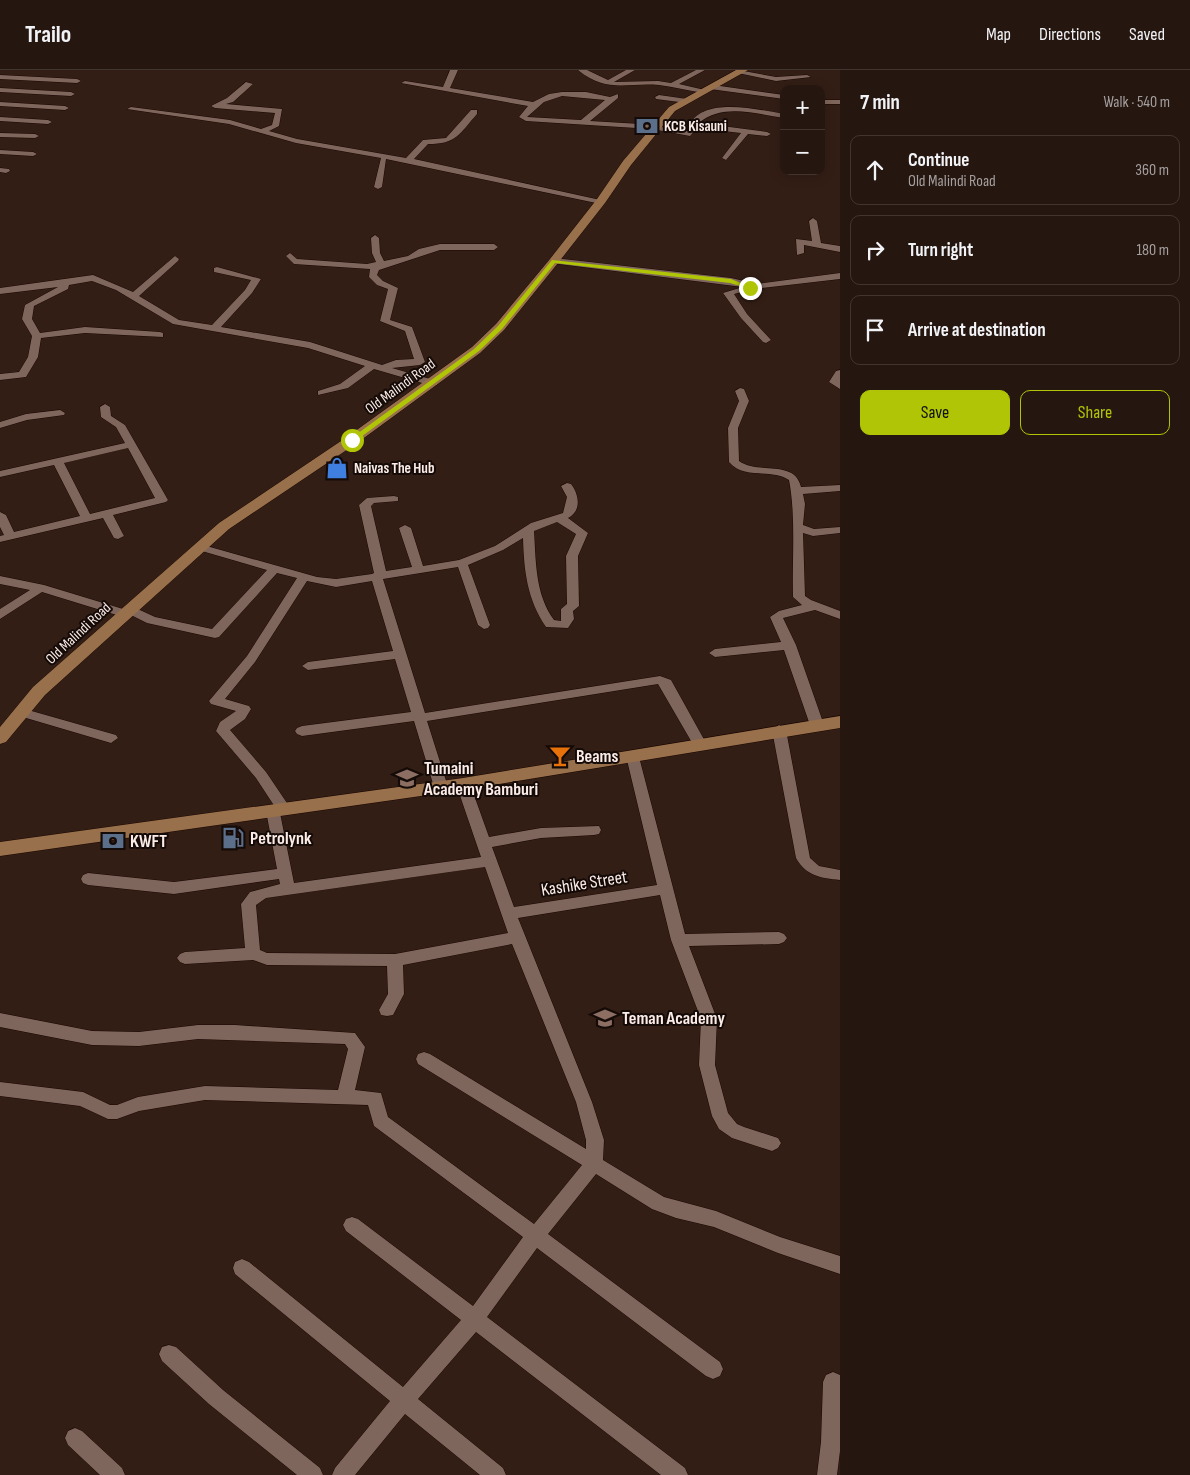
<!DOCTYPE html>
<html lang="en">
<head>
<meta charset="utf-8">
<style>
	:root { --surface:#261610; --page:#2e1f19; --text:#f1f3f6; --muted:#a49f9f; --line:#423530; --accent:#afc505 }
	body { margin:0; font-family:"Sofia Sans Condensed",sans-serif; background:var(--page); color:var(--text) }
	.controls { position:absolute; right:15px; top:15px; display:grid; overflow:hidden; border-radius:10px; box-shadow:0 2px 12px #0003 }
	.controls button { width:45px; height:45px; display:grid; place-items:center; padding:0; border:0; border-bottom:1px solid var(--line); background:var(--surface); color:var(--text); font:25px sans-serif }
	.stop { position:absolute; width:15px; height:15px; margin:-11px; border:4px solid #afc505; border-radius:50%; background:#fff }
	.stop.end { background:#afc505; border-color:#fff; box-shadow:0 1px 5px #0008 }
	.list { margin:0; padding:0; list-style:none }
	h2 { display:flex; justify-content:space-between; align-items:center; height:65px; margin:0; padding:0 20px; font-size:21px }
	h2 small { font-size:16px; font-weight:400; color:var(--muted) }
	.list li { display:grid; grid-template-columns:32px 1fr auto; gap:15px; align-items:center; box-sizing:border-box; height:70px; margin:0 10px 10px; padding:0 10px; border:1px solid var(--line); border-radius:10px }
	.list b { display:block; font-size:19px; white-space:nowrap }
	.list p { margin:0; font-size:16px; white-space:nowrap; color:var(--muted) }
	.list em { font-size:16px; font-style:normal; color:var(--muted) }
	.actions { display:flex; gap:10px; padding:15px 20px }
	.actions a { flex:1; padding:11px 0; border:1px solid var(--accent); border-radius:10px; text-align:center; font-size:18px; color:var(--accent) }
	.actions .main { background:var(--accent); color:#111 }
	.icon { flex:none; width:28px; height:28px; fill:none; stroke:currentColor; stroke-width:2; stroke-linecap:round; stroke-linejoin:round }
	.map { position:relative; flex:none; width:840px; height:1405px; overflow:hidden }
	header { display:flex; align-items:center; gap:30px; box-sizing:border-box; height:70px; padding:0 25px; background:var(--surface); border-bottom:1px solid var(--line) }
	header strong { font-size:24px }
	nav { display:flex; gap:28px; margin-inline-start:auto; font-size:18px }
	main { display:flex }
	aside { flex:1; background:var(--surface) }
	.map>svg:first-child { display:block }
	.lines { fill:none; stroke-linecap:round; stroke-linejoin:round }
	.minor-casing { stroke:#1a0702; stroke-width:1 }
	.major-casing { stroke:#1a0702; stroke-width:1 }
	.minor { fill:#7f665c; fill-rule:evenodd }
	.major { fill:#98704b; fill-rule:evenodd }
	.route { fill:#afc505 }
	.labels { text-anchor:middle; stroke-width:4; stroke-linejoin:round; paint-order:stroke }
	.far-poi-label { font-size:15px; font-weight:bold; fill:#fcece7; stroke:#140a07; text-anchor:start }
	.far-street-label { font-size:15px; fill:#fcece7; stroke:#140a07 }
	.poi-label { font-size:18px; font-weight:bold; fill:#fcece7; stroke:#140a07; text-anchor:start }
	.street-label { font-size:18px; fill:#fcece7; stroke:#140a07 }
</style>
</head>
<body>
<header>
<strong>Trailo</strong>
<nav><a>Map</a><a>Directions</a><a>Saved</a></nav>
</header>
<main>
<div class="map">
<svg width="840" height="1405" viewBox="0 0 840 1405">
	<rect width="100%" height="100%" fill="#331e15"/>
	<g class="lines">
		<g class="minor-casing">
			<path id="minor" d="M450,0H458L450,18L533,32L549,24L562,22H586L610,27L618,24V28L590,51L657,55L661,57L688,61C689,59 688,57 690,54C705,26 759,40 784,44V48C756,44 723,33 699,53L767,62L771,64L767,66L748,64L726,90L722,88L741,63L697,58L690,66L652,59L526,51L519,47L528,36L401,13L405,11L443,17ZM562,26L605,30L581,50L527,47L544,32Z
				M578,0H587L608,10L626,0H635L614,12L658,11L671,13L696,0H705L679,14L709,21L705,23C690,21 674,17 659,15C628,12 607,24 578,0Z
				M738,0L776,7L807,5L811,7L776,11L738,3Z
				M0,5L77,9L81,11L77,13L0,9Z
				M246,12L253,14L233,32L226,34L282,39L279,56L269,61L297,69L406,88L423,70L446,68L471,40H477V44C459,64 457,74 428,74L414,89L605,131L601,134L386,89L382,117L378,119L374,117L381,88L296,73L229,54L127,39L131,37L230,50L261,59L272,55L275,43L215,38L211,36L227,28Z
				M713,15L784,25V29L710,19L709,17Z
				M0,18L71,22L75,24L71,26L0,22Z
				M659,25L687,29L691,31L687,33L656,29L655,27Z
				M821,30H840V34H821Z
				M0,32L65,36L69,38L65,40L0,36Z
				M0,47L48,50L52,52L48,54L0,51Z
				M0,63L35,64L39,66L35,68L0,67Z
				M0,80L33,82L37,84L33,86L0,84Z
				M0,98L9,99L10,101L6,103L0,102Z
				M813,148L817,151L821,173L840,176V182L804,175V183L797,185L796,169L812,171L809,151Z
				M375,165L379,168L380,183L384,191L408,186L419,179L440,174H494L498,177L494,180H440L379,200L377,205L383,211L398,218L390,250L412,257L425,292L420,295L392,298L437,311V315H429L374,299L348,318L318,325V321L340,314L365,296L308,278L173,254L116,220L92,211L69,215L68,219L34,236L32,249L40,263L85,257L160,262L163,263V267L85,263L41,268L38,287L26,307L0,310V304L19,302L28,287L32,266L22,249L25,235L58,217L0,224V218L93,205L133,222L175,186L179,189L178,191L139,226L179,250L212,255L245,220L251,210L214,202V198L217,197L261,209L252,223L221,257L310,272L382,295L396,290L414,289L405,261L380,251L388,219L377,215L369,207L370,199L294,194L286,186L290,183L297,189L367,194L376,192L372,183L371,168Z
				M554,188L731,208L757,214L840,203V209L753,219L734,224L747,244L771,270L766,273L763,272L741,248L723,223L743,217L551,193V189Z
				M840,300V319L829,312L836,301Z
				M740,318L744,319L749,331L738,358L739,391C758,405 795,389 801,417L840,415V421L803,424L805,434L803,455L814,459L840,457V463L813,466L803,463L805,526L811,530L840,541V549L815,540L783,548L796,575L824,655L817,659L810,655L784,580L715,587L709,583L715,579L781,572L770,547L779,541L802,535L793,527C792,490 796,446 789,410C771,398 744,410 729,392L728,358L739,331L735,321Z
				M105,334L110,337L111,346L125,355L168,430L166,432L113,445L124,466L118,469L114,468L103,448L0,472V466L4,465L0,457V442L6,445L14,462L80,446L54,395L0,407V401L125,373L116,357L101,347L100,337ZM128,378L155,428L90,444L64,393Z
				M60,340L65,343L64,345L27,350L0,358V352L26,344Z
				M567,413L571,414C579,424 582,441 568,448L588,463L578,486L579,536L573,541L574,549L568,558L546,557C527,529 524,501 523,468L503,480L468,495L490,555L488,558L484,559L478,555L458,497L383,509L425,643L660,606L671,610L706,673L704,676H694L658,614L427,651L448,717L441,722L434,717L414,651L302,666L297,664L295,661L297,658L302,656L411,642L395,589L308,600L302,596L308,592L393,581L372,511L336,517L307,511L255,592L225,629L249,636L251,639L245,649L230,660L266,702L291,739L289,743H280L294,813L481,787L456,714L463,709L470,714L489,767L541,758L599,756L601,760L599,764L594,765L541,768L492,777L514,837L657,815L626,686L628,683H638L685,864L779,862L784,864L787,868L784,872L779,874L689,876L717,949L715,995L728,1043L737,1054L744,1057L778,1068L781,1073L778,1078L772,1081L732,1068L719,1059L712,1046L699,995L701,949L671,870L660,825L518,848L592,1032L604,1070L603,1090L664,1127L716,1141L780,1167L840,1186V1204L778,1183L714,1157L676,1148L652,1139L596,1104L548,1164L720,1292L723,1299L720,1306L713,1309L706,1306L537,1178L487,1247L685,1398L688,1405H661L476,1262L418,1329L503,1398L506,1405H480L405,1344L355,1405H332L335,1398L390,1331L235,1204L233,1198L235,1192L242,1189L249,1192L403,1317L461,1250L346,1161L343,1155L346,1149L352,1147L358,1149L473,1236L523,1167L374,1056L368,1035L205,1030L139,1041L117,1049H108L80,1036L0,1026V1012L83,1022L110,1035H117L138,1027L205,1016L338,1020L348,979L345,974L198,969L139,976L92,975L0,957V943L92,961L139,962L198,955H235L355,963L365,977L355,1020L381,1023L388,1047L534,1154L582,1095L418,994L416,989L418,984L424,982L430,984L586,1079V1070L576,1032L512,874L403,895L404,924L393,945L387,946L381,945L379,940L388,924L387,896L267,895L253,890L185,894L180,892L177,888L180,884L185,882L245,878L241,834L250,822L280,814L279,809L174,824L88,815L83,813L81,809L83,805L88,803L174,812L277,799L266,741L268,737H275L256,708L216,661L220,652L236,641L211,634L209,631L247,586L297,508L277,503L219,567L215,568L147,553L129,544L124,547L120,546L42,522L0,549V539L30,520L0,514V506L44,515L123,539L129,535L155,547L212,559L267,500L195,479V475H203L317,507L336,509L372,504L374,503L359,435L367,428L394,426L398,427V431L374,433L371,436L386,501L412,497L399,458L405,455L411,458L423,496L459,490L495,476L531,453L563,443L567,427L561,416ZM557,452L576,464L566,486L567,534L561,539V551L554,550C535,524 536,491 534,461ZM485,797L508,863L395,884L267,883L260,880L256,835L266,828Z
				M21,638L116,665L118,668L111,673L16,645L14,642Z
				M779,655L786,660L810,788L819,796L840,800V810C821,808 806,806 796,788L772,660Z
				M169,1275L176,1277L223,1320L320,1398L323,1405H297L209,1334L162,1291L159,1284L162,1277Z
				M833,1302L840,1305V1381L837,1405H817L821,1372L823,1312L826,1305Z
				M75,1358L82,1361L122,1398L125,1405H100L68,1375L65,1368L68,1361Z"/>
		</g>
		<g class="major-casing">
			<path id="major" d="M736,0H748L675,41L631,95L605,133L558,193L504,260L480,283L357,373L229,459L45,625L6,672L0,674V657L33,617L219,453L347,367L472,277L496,254L550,189L597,129L623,91L669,37Z
				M840,646V658L463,720L0,786V772L463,708Z"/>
		</g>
		<use href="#minor" class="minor"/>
		<use href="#major" class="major"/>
	</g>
	<path class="route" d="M552,190L731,209L753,218L750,219L730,213L555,193L502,259L479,281L354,372H350V369L474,279L498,256Z"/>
	<defs>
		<g id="bank-bare" transform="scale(1.725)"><path d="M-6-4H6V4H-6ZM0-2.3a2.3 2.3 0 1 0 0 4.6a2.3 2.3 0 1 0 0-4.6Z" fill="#5c6f8a" stroke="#140a07" stroke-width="2.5" paint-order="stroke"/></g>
		<g id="shop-bare" transform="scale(1.725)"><path d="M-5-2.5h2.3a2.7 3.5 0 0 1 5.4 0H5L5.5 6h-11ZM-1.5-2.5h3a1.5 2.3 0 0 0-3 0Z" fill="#3f7fe0" stroke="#140a07" stroke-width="2.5" paint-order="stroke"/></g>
		<g id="bar-bare" transform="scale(1.725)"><path d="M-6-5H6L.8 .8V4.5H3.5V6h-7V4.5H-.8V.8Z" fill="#e8710a" stroke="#140a07" stroke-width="2.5" paint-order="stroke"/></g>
		<g id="school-bare" transform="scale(1.725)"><path d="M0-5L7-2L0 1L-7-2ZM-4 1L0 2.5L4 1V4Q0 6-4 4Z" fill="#8d6e63" stroke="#140a07" stroke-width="2.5" paint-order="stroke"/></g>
		<g id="fuel-bare" transform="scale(1.725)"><path d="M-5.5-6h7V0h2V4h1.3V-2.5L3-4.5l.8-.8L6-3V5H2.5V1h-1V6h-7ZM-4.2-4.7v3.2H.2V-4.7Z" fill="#5c6f8a" stroke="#140a07" stroke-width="2.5" paint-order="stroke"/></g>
	</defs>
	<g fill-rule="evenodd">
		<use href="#bank-bare" x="647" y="56"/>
		<use href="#shop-bare" x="337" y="398"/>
		<use href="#bar-bare" x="560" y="686"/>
		<use href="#school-bare" x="407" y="708"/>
		<use href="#fuel-bare" x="233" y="768"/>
		<use href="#bank-bare" x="113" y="771"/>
		<use href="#school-bare" x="605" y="948"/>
	</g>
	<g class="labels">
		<g class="far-poi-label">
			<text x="664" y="61">KCB Kisauni</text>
			<text x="354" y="403">Naivas The Hub</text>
		</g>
		<g class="far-street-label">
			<text transform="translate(400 316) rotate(-36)" y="5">Old Malindi Road</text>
			<text transform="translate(78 563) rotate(-43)" y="5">Old Malindi Road</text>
		</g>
		<g class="poi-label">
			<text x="576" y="692">Beams</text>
			<text x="424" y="704">Tumaini<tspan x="424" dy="21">Academy Bamburi</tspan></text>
			<text x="250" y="774">Petrolynk</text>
			<text x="130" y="777">KWFT</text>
			<text x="622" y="954">Teman Academy</text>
		</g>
		<g class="street-label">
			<text transform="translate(584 813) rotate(-9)" y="6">Kashike Street</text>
		</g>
	</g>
</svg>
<div class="controls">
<button>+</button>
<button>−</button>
</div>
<div class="stop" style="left:352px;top:370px"></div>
<div class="stop end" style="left:750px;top:218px"></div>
</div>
<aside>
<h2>7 min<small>Walk · 540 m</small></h2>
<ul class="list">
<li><svg class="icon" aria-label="ahead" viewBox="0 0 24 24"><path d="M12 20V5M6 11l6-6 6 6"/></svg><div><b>Continue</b><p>Old Malindi Road</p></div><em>360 m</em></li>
<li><svg class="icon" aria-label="right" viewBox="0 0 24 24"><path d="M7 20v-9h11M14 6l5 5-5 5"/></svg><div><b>Turn right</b></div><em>180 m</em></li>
<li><svg class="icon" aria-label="arrive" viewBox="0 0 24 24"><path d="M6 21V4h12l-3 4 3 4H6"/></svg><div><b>Arrive at destination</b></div></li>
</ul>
<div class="actions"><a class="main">Save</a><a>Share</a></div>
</aside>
</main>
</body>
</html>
